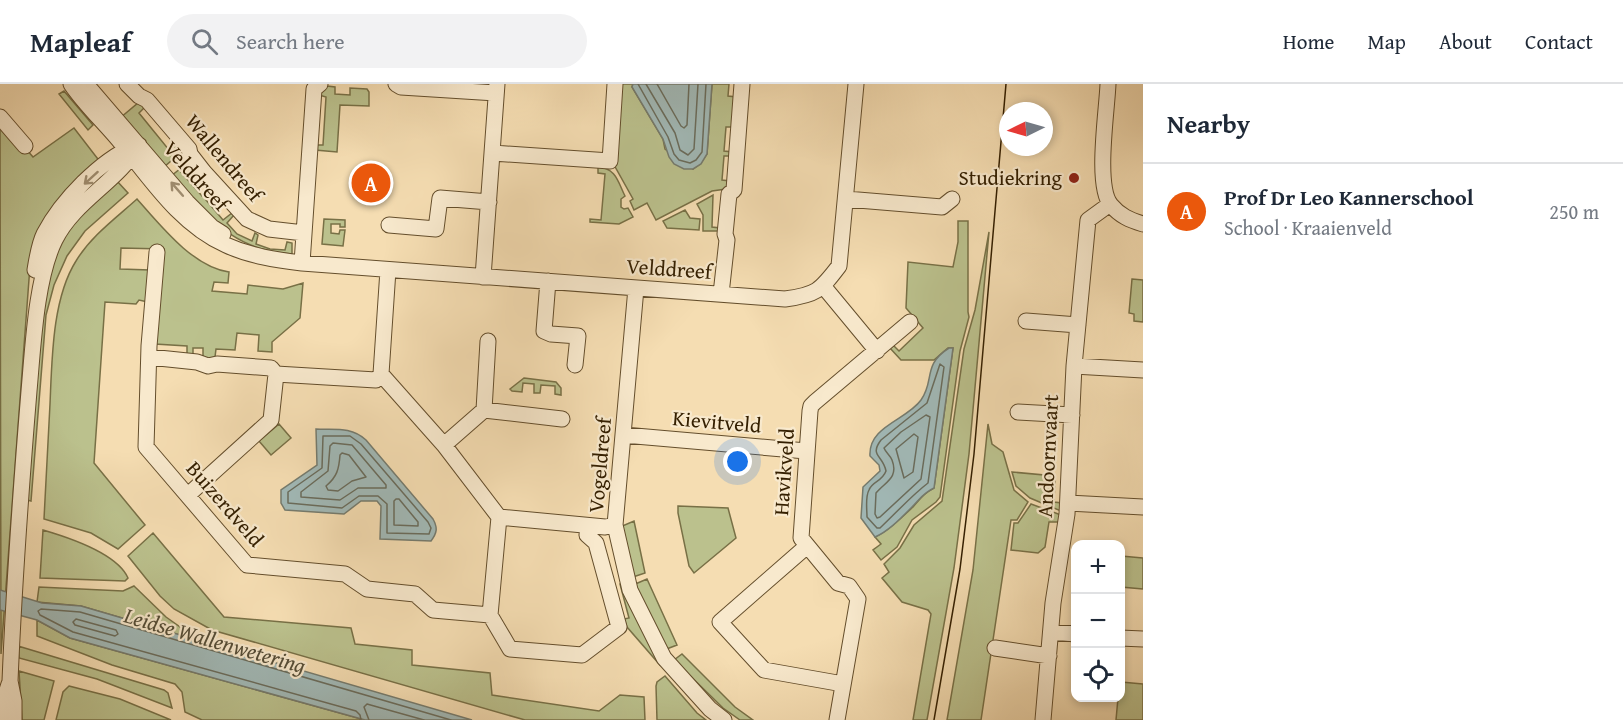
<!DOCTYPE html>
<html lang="en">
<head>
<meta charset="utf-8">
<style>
	:root { --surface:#fff; --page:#f2f2f3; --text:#1f2937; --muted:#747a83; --line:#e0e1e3; --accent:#ea580c }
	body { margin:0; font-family:"Gentium Book Plus",serif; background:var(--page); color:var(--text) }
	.controls { position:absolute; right:18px; bottom:18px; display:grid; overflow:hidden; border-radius:12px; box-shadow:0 3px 9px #0003 }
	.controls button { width:54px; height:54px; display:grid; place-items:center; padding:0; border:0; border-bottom:2px solid var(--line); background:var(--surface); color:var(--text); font:30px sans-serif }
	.compass { position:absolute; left:999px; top:18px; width:54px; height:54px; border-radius:50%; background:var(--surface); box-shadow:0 3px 9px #0003; rotate:265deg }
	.you { position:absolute; left:738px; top:378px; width:21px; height:21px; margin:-15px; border:4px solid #fff; border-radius:50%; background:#1a73e8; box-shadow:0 0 0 9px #1a73e833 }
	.badge { display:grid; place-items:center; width:39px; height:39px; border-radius:50%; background:var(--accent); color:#fff; font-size:20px; font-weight:700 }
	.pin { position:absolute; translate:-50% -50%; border:3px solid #fff; box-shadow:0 2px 6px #0006 }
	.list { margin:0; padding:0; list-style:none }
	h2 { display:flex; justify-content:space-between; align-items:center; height:78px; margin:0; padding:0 24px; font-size:26px }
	h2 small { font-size:20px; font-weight:400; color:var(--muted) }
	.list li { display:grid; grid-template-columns:39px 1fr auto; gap:18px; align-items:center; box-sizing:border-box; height:96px; padding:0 24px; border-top:2px solid var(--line) }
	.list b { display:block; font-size:22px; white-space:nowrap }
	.list p { margin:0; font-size:20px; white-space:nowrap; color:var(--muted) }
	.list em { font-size:20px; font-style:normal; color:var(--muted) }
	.icon { flex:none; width:33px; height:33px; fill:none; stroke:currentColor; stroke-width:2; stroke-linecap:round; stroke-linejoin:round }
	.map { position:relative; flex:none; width:1143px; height:636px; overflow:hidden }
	header { display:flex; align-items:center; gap:36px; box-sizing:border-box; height:84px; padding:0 30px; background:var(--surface); border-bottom:2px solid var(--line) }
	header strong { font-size:28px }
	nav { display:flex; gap:33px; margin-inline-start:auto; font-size:21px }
	.search { width:420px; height:54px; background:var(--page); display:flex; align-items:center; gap:15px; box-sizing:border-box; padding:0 21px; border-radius:33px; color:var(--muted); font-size:22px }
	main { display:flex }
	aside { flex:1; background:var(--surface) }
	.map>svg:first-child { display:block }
	.green { fill:#bbc18d; stroke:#787046; stroke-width:1.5 }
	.water { fill:#a1b9b7; stroke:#757b6e; stroke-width:1.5 }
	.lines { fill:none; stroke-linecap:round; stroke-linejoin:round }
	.shore { stroke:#6a6c5c; stroke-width:1.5 }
	.minor-casing { stroke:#644e2c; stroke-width:17 }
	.minor { stroke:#f8e9cd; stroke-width:15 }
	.tram { stroke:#341f00; stroke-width:1.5 }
	.oneway { stroke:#a08e71 }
	.poi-dot { fill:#8f2418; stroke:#f8e9cd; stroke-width:2 }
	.labels { text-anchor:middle; stroke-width:4.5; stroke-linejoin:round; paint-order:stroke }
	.street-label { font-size:21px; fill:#341f00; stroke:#f8e9cd }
	.poi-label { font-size:21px; fill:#341f00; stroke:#f8e9cd; text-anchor:end }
	.water-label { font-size:22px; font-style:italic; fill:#554d37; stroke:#f8e9cd }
</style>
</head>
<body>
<header>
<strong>Mapleaf</strong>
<div class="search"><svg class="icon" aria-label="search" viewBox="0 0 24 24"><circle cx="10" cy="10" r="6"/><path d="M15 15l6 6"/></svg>Search here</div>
<nav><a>Home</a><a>Map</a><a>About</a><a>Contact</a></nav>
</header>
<main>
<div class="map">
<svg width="1143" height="636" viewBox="0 0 1143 636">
	<rect width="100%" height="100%" fill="#f5ddb2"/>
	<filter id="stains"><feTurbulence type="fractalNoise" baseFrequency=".00333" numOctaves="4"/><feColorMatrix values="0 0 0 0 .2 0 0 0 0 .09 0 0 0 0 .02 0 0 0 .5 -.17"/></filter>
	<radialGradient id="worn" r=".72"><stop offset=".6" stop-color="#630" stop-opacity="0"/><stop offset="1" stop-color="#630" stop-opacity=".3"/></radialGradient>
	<path class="green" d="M619,0H633L632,3L663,55L665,65L693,85L700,80L707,70L712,0H729L728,12L737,13L735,43H726L724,67L733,68L732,72H724L722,96L731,97L726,105L712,107L656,136L647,119L634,126L630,117L633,115L613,79Z
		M327,2L335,3V10L350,11V4L367,5L369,8V22L340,21L337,68L315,66V61H323L326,13L319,11V8Z
		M64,7L93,41L88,46L59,10Z
		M138,19L145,23L139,29L169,66L175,60L180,66L179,70L164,83L120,34Z
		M0,35L33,73L74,44L101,79L30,182L1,570Z
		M185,81L187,83L181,88L202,112L212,104L214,107L206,116L223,136L232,129L234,131L227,139L237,150L252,157L255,149L258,151L256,160L270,165L285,166L287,158L292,159V170C231,166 210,133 171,92Z
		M598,83C616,84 618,98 625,112L621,115V123L624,125L628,124L633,133L619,140L590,138V135L601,136L605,90L598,89Z
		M117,97L128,109L85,147L67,172L54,201L46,231L31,417L27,416L44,206L50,175L79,129Z
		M713,111L712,143L720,144L719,147H703V131L697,120Z
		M137,115C161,142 193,183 229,188L228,199L214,198L212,207L247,210L248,201L283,205L303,199L300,234L272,258V268L258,267L259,251L237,249L235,266L216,265L215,273L211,276H206L203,272V264H193V271L187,270V262L155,260L164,165L121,164L120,185L150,186L148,218L139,216L136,220L105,218L94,379L145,441L118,465L91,449L44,435C46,397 48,358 50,320C52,276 52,215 76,177C91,152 116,134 137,115Z
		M685,126L690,134L700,135L699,146L667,144L663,137Z
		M324,135L345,136V143H340V140H331V149L339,150L340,146H345L343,162L322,160Z
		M958,137H968V228L969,233L960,267L940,413L936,418L912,436L897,463L881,476L873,466L881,460L875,453C889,447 902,433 913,423C920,415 924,409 934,404L953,264H948L934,276H901L889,263L892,260L899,267L923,244L906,224L908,178L953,183L958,158Z
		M989,148L969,370L954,484L927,636H913L931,530L928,526L902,518L882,494L889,488L884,480L900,464L914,441L942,417L964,265L975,226Z
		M1132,195L1143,196V238L1134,237V230L1129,229Z
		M524,294L556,298L561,304V311L555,310V302L541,301L540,309H534V300L523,299L522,308L512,307L510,305Z
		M279,340L291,354L271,371L259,357Z
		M988,340L992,360L1003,368L1014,406L1028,418L1017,436H1011L981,636H947L973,486Z
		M1012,388L1055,392L1054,418L1062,419L1061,427L1030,414L1016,402Z
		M1031,420L1061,431L1059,438H1049L1045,463L1038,469L1011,466L1014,439H1018Z
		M678,422L728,424L736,454L694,489L689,482L678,429Z
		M634,437L645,489L630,494L620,443Z
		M43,446C67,453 117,469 128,494L125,497L40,494Z
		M153,449L224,533L351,544L355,560L412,566V581L490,589L492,611L599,627L620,611L644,613L645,636H525L212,546L174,525L160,512L128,472Z
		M1121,472L1143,474V505L1121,503Z
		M647,495L677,561L664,566L633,501Z
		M624,499L662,580L660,581L627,543L624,535L629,534L620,500Z
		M134,502L166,533L200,557L81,522L37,518L39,503L123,507Z
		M37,536L70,554L365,636H202L185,628L182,608L175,600L112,581L37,552Z
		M18,562L164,606L168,609L172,624L97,595L19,574Z
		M682,570L735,623L753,636H740L723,624L674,576Z
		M19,587L54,597L44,636H22Z
		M665,592L697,629L706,636H657L656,602L657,598Z
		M1121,598L1143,600V636H1116L1118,614H1120Z
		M69,602L120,615L171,636H56L63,608Z"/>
	<path class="water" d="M633,0H712L707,70L701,80L693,85H684L674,80L669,73L663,55L632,3Z
		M949,264H953L934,404C923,409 920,415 912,423C902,433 889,447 875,453L861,434L863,403L880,387L879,381L870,372C868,342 907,336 921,316C935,297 922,281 949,264Z
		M316,345C334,346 351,342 366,356L433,435C438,444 437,449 431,457L380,455L381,422L377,417H361L344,430L285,426L281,419V406L317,381Z
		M0,506L42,519L81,522L472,636H365L70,554L37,536L0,526Z"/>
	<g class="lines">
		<path class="shore" d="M638,0L668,53L674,70L679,76L690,79L696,76L702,68L706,0
			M646,0L675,49L680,66L688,71L694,65L698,0
			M657,0L681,42L684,44L687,41L689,0
			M940,280L944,283L928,399C911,412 896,429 880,444H877L867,433C867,425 865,413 869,406C872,397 882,398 886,387C883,371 869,372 881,356L927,319Z
			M926,331L930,333L921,395L880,433L877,434L875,430L876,409C885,398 899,394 892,376C890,371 886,369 884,364L901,348Z
			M914,350L918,353L913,388L904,394L896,365Z
			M323,352H350L361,360L428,438L431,444L429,450L387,449V420L378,412H359L342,424L288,419V408L322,384Z
			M333,359L352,361L386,401V404H358L340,416L301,413V408L328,387L330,362Z
			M342,369L349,371L366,393L352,397L338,407L328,406L326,402C337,393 339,385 340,371Z
			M396,415H399L418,438V442L394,441V417Z
			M76,535L116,546L118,550L115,552L75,541L73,538Z
			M361,636L360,631L356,627L73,548L40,531L38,527L41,525L80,528L451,636
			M369,636L364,623L367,620L424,636"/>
		<g class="minor-casing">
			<path id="minor" d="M71,0C85,21 106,40 122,60C152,97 181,141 226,161C250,172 276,176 302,179L785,215C816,211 820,207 839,182L856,0
				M86,0L187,118L212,143L223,150
				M127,0L139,12L147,16L189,65L190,70L204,88L247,135L269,145L304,149
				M396,0L401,3L496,9
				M1108,0C1107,27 1095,102 1111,121C1120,132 1130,136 1143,140
				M0,33L25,62
				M493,69L610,77L615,0
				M846,115L942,123L952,115
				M389,141L436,145L440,114L489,118
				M157,168L149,262L146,363L247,481L345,490L367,505L415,510L433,526L490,531L510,565L582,571L619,543L596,459L587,451L588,442
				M302,179L314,5L320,0
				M35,186C37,174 39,160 44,150C62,116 100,77 134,62
				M483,193L497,0
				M548,197L544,247L551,250L578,252L575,281
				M824,203L877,267
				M636,204L615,441L630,506L664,574L710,625L724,636
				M721,210L727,156L725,150L729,110L734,106L742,0
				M1026,237L1078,241
				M149,273L197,278L208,282L217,280L271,284L276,290L376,296L381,290L388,186
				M1074,282L1143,286
				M381,290L444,361L499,433
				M484,326L488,257
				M1018,328L1072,331
				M624,351L806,367
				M444,361L484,326L562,335
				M188,411L271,336L276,290
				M1068,419L1143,423
				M499,433L605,443L615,441
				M807,462L720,538L764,586L843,600
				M490,531L499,433
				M1051,548L1076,550
				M1120,554L1143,555
				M995,564L1049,572
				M3,636V619L9,600
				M14,636V617L10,597C14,501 21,404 29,307C33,263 36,194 55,156C74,117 118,98 139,61
				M837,636L858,515L849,502L838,499L801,454L810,327L811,322L815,318L910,238
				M1043,636L1053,519L1067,430L1074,282L1088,136L1110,120"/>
		</g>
		<use href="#minor" class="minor"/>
		<path class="tram" d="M934,636L960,485L974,370L1006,0"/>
	</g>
	<defs><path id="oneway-shaft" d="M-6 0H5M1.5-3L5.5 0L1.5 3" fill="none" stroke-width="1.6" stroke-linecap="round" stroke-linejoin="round" transform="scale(1.5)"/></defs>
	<g class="oneway">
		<use href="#oneway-shaft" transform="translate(91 94) rotate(138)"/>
		<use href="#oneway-shaft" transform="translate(177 105) rotate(-131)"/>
	</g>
	<circle class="poi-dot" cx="1074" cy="94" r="6"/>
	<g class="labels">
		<g class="street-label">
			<text transform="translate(224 74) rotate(50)" y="7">Wallendreef</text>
			<text transform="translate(196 92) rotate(48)" y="7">Velddreef</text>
			<text transform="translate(669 185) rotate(4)" y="7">Velddreef</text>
			<text transform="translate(717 338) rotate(5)" y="7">Kievitveld</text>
			<text transform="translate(1048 372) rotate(-87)" y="7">Andoornvaart</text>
			<text transform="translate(600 381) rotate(-85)" y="7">Vogeldreef</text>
			<text transform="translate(784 388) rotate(-86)" y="7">Havikveld</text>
			<text transform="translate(225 420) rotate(49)" y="7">Buizerdveld</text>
		</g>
		<g class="poi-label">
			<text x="1062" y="101">Studiekring</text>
		</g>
		<g class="water-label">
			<text transform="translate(215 556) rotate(16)" y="8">Leidse Wallenwetering</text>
		</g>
	</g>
	<rect width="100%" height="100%" filter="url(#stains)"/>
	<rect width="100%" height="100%" fill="url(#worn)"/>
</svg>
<div class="controls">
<button>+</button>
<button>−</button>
<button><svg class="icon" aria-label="locate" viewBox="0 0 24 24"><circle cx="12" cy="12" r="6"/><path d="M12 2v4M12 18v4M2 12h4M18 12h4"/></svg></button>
</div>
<svg class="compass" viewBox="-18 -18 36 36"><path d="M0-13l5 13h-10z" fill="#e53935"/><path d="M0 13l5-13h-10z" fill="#747a83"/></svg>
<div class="you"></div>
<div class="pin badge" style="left:371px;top:99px">A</div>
</div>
<aside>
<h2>Nearby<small></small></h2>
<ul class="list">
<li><span class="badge">A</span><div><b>Prof Dr Leo Kannerschool</b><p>School · Kraaienveld</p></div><em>250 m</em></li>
</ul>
</aside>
</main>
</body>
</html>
